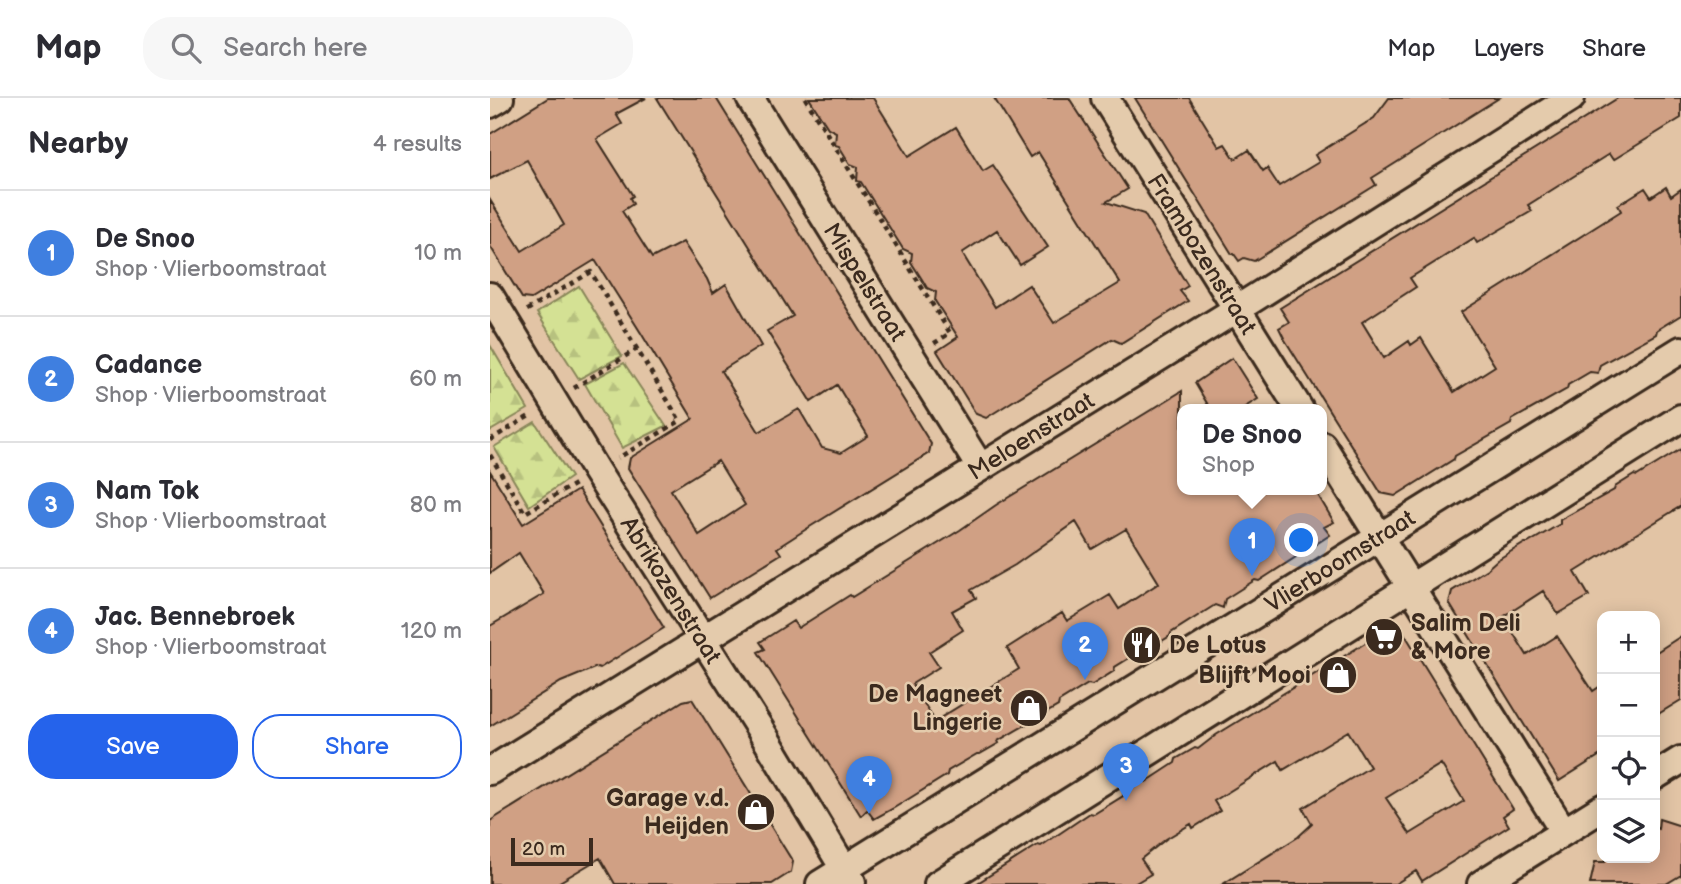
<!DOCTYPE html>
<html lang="en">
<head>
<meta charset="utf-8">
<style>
	:root { --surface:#fff; --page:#f7f7f7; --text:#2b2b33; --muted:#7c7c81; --line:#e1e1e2; --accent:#2563eb }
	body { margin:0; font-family:"Balsamiq Sans",sans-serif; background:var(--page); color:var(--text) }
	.controls { position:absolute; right:21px; bottom:21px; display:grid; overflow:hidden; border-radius:14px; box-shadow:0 4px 18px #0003 }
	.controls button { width:63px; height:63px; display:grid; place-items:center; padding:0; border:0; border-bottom:2px solid var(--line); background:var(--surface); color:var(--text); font:35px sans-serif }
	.scale { position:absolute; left:21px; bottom:18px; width:82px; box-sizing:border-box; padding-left:7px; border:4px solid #3b2a1e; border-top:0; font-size:19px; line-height:24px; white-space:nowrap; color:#3b2a1e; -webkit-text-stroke:5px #e4cbac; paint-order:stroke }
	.you { position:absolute; left:812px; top:443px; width:24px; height:24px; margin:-18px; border:5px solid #fff; border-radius:50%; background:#1a73e8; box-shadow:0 0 0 10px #1a73e833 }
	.badge { display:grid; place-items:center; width:46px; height:46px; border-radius:50%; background:var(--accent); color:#fff; font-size:23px; font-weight:700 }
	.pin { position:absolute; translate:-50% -58px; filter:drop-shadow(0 2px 4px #0008) }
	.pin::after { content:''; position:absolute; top:37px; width:24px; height:21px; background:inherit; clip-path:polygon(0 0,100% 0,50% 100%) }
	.popup { position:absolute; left:687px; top:306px; width:150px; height:91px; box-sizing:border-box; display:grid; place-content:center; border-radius:14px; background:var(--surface); filter:drop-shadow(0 2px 5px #0005); font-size:23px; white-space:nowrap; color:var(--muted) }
	.popup b { font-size:26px; color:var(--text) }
	.popup::after { content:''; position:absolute; left:50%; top:100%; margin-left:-14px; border:14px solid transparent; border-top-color:var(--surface) }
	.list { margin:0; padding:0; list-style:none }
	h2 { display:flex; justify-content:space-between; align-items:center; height:91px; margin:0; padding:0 28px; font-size:30px }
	h2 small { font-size:23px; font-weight:400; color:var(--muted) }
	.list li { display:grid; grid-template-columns:46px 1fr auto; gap:21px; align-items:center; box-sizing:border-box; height:126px; padding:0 28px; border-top:2px solid var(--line) }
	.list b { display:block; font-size:26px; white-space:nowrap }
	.list p { margin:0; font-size:23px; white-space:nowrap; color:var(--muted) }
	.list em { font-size:23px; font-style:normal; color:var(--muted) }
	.actions { display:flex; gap:14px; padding:21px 28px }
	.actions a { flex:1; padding:16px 0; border:2px solid var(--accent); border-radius:28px; text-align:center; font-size:24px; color:var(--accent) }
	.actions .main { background:var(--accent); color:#fff }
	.icon { flex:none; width:38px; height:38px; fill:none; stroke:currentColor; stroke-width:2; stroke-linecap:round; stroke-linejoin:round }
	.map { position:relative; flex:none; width:1191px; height:786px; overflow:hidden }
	header { display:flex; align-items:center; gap:42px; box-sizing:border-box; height:98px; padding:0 35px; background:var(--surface); border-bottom:2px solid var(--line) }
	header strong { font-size:33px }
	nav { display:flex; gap:38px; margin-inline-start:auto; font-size:24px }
	.search { width:490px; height:63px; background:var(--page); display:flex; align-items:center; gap:18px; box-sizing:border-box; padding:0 24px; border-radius:28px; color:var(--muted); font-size:26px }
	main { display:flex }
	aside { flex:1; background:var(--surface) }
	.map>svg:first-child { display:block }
	.forest { fill:url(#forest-firs); stroke:#888659; stroke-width:2 }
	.building { fill:#d0a084; stroke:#3b2a1e; stroke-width:2; fill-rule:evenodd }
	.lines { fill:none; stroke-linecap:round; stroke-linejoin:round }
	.minor-casing { stroke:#3b2a1e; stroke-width:32 }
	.path { stroke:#3b2a1e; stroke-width:4.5; stroke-dasharray:5 5; stroke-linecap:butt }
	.minor { stroke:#e4cbac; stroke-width:26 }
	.labels { text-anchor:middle; stroke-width:5; stroke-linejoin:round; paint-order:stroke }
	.street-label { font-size:24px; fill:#3b2a1e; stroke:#e4cbac }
	.poi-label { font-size:24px; font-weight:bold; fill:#3b2a1e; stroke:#e4cbac; text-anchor:end }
</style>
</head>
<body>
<header>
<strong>Map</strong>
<div class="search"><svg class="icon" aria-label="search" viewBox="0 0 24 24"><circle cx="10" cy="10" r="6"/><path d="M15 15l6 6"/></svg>Search here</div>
<nav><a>Map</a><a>Layers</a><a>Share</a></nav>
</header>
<main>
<aside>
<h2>Nearby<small>4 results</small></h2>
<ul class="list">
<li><span class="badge" style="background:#3f7fe0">1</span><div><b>De Snoo</b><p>Shop · Vlierboomstraat</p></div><em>10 m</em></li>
<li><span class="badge" style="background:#3f7fe0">2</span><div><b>Cadance</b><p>Shop · Vlierboomstraat</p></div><em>60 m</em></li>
<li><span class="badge" style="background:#3f7fe0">3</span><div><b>Nam Tok</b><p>Shop · Vlierboomstraat</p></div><em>80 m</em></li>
<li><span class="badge" style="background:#3f7fe0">4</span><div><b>Jac. Bennebroek</b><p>Shop · Vlierboomstraat</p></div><em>120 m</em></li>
</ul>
<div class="actions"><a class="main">Save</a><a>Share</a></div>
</aside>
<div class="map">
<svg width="1191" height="786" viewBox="0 0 1191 786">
	<defs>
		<pattern id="forest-firs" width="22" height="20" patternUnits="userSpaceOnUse" patternTransform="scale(1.75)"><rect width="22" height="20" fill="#d4e194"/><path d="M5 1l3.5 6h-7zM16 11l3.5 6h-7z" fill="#b7c17f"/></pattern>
	</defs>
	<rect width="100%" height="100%" fill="#e2c4a5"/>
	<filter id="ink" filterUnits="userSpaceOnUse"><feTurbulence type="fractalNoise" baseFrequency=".0143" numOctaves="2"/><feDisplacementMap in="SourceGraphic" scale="14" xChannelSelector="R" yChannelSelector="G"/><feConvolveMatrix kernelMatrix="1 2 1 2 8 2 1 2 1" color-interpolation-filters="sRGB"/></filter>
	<g filter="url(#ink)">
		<path class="forest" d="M89,188L132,258L89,281L47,215Z
			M0,247L38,311L0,333Z
			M134,265L176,328L132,350L95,286Z
			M45,324L81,379L39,408L4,349Z"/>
		<path class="building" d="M58,0H156L126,16L132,26L107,41L143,98L140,100L143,106L132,113L162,160L193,144L217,181L223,195L236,186L271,248L231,273L269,334L309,311L332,350L351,355L378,338L347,287L321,304L277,233L303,218L167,0H226L441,346L439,355L318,430L287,450L291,456L220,500L138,370L140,360L203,321L151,235L105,162L41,201L32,200L0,148V102L32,153L74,127L37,62L0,81V36ZM228,363L255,407L209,437L181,392Z
			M319,0H383L419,58L466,29L493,73L503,67L558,149L530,167L507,132L472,155L505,209L539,187L564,225L630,185L548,54L540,59L504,0H579L638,91L616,104L654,116L698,188L690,193L698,203L631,245L622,241L496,320L486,316L447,253L468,239L445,203L446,194L437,190L433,183L421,164L422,155L413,151L371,84L367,83L368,69L360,66L349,48L345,47L346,34L338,30Z
			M645,0H699L729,49L735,46L745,61L759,52L773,73L777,70L789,88L829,64L825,57L884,20L899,0H1009L882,80L886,87L764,163L754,160L749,163L744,156H742Z
			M1128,0H1191V20L1123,62L1119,56L1038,107L1042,113L987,145L984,140L920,180L926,189L872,224L894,260L919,243L921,247L931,240L964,294L1005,268L971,214L1131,113L1128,107L1155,90L1161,99L1176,89L1181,98L1191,91V217L1167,232L1166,236L1110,267L1108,275L1100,274L1078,287L1077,291L1022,322L1021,326L965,358L964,361L905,398L891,395L795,242L789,230L799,224L790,210Z
			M742,260L768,301L750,312H721L705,285Z
			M692,293V392H825L844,424L834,429L840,437L769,483L765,482L735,501L733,510L725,507L681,535L680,538L657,552L654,551L625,569L624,573L602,587L598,586L569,604L568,608L508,643L509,645L490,656H487L458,673L457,677L404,710L384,721L377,712L371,718L268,554L275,551L270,544L303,523L308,530L360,497L362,499L470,432L506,407ZM586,424L602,451L636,431L669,485L629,511L620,497L577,523L572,515L517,550L529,571L445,623L422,586L449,569L439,554L473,532L462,513L486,500L481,492L525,467Z
			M1191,351V408L1085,474L1099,498L1068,516L1053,493L1013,519L1037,557L1067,538L1103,593L1112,587V656L1069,683L959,505L962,493L997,471L1007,462L1035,445H1038L1070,426V422L1124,392L1125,389L1144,377L1147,378Z
			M0,373L33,426L88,392L174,530L110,570L107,569L71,584L0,628V528L54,496L29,455L0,475Z
			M898,531L914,535L1023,711L1013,718L1019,728L932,783L926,773L905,786H733L808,739L822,726L813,710L880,669L858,633L793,672L788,663L724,703L730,713L703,730L701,726L676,741L651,761L661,776L644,786H486L548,747L551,748L600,715L604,716L633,698L634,694L653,683L656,684L685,665L686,661L705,650L708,651L726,637ZM951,666L974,703L920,736L896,700Z
			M1191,538V602L1165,618V555Z
			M202,601L303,764L301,774L282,786H125L110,760L66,786H0V723L193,603Z
			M1169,721L1191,728V777L1176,786H1100L1105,764H1115V760H1165V730L1168,731Z"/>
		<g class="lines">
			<g class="minor-casing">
				<path id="minor" d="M260,0L490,369
					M615,0L810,312
					M0,6L10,0
					M0,198L106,373L270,631L362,784
					M832,347L1074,734
					M0,673L747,211L1081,0
					M1165,678L1191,662
					M330,786L1191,252
					M448,786L1191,320
					M991,786L1112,710"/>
			</g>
			<path class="path" d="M315,0L460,235L443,246
				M37,212L101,174L190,323L128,360
				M84,290L147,251
				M0,342L41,317
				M0,357L35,415L85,386"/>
			<use href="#minor" class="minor"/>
		</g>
	</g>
	<defs>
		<g id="supermarket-disc" transform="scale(2.0125)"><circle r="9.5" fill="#3b2a1e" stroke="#e4cbac"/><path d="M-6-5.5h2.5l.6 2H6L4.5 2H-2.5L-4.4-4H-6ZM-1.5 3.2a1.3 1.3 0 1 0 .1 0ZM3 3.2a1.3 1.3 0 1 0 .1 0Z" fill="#fff"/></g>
		<g id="restaurant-disc" transform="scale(2.0125)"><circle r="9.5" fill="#3b2a1e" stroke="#e4cbac"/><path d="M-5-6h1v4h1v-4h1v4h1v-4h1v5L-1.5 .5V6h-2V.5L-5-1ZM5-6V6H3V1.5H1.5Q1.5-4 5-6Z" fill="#fff"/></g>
		<g id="shop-disc" transform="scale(2.0125)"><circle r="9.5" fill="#3b2a1e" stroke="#e4cbac"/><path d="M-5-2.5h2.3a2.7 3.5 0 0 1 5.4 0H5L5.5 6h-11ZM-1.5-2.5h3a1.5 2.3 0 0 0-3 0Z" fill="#fff"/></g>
	</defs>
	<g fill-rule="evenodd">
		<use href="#supermarket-disc" x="894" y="539"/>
		<use href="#restaurant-disc" x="652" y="547"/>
		<use href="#shop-disc" x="848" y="577"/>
		<use href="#shop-disc" x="539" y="610"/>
		<use href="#shop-disc" x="266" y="714"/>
	</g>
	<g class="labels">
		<g class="street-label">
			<text transform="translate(712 156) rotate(58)" y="8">Frambozenstraat</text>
			<text transform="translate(375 184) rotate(58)" y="8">Mispelstraat</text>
			<text transform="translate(541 338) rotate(-32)" y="8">Meloenstraat</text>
			<text transform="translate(850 463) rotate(-32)" y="8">Vlierboomstraat</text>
			<text transform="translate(181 492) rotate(58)" y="8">Abrikozenstraat</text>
		</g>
		<g class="poi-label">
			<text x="921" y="533" text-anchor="start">Salim Deli<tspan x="921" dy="28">&amp; More</tspan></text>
			<text x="679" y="555" text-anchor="start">De Lotus</text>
			<text x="821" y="585">Blijft Mooi</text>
			<text x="512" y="604">De Magneet<tspan x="512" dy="28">Lingerie</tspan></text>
			<text x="239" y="708">Garage v.d.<tspan x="239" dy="28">Heijden</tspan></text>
		</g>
	</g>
</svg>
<div class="controls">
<button>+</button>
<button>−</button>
<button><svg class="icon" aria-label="locate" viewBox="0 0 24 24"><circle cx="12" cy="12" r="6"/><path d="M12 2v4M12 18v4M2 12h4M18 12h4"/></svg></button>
<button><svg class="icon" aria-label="layers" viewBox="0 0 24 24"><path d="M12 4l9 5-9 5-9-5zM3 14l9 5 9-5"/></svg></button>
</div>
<div class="scale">20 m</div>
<div class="you"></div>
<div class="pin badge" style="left:762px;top:478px;background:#3f7fe0">1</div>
<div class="popup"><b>De Snoo</b>Shop</div>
<div class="pin badge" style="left:595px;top:582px;background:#3f7fe0">2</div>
<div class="pin badge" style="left:636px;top:703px;background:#3f7fe0">3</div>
<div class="pin badge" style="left:379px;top:716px;background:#3f7fe0">4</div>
</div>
</main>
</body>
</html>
